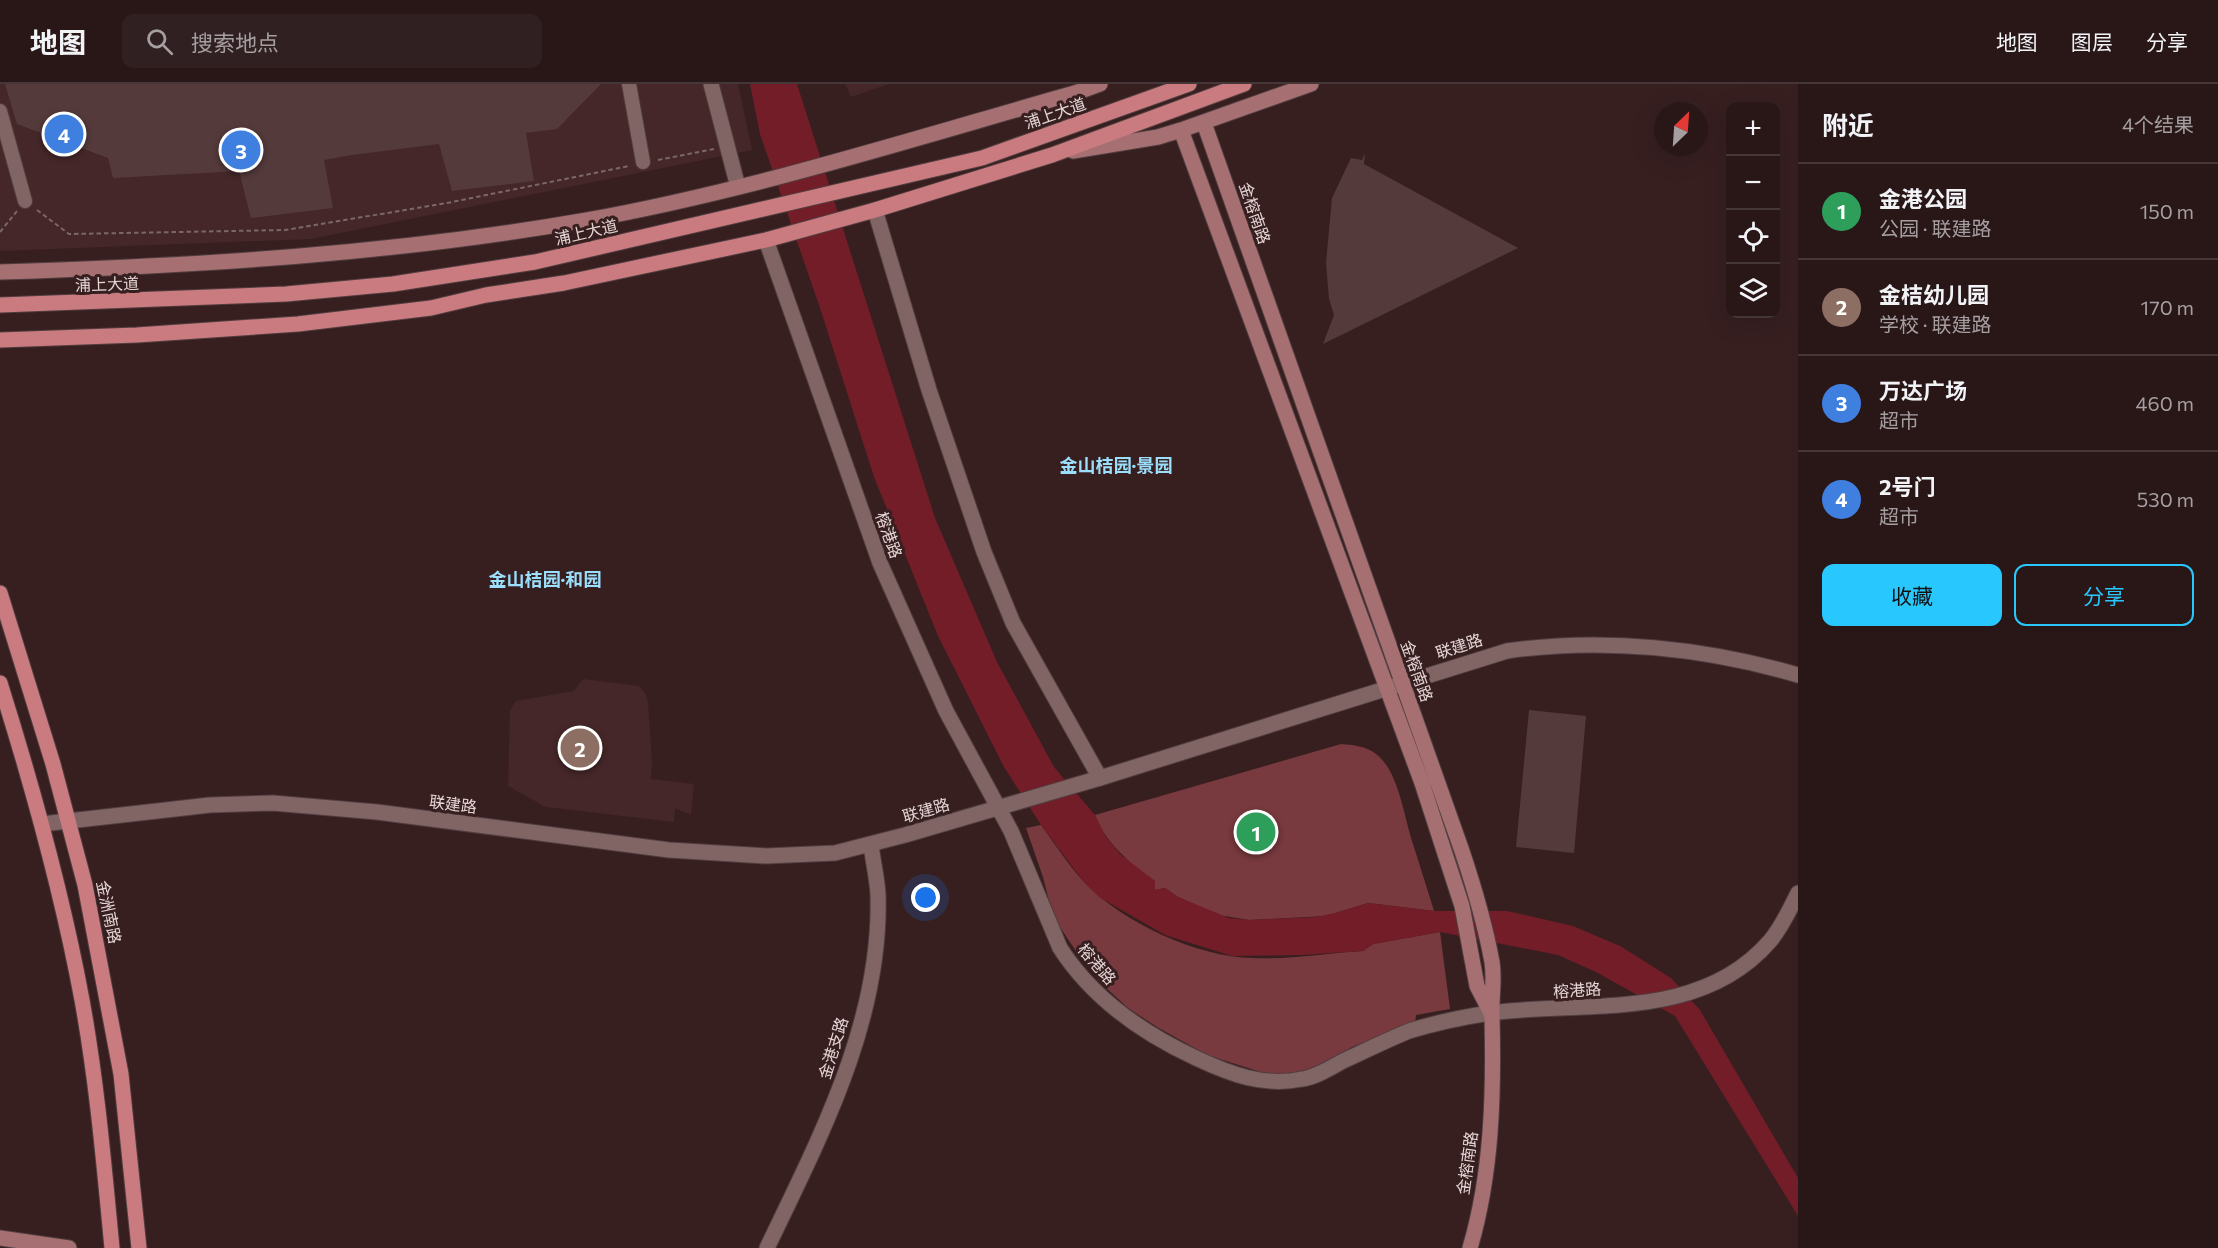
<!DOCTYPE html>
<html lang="zh">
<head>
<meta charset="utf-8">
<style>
	:root { --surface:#291718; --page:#312021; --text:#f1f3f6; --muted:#a59fa2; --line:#453637; --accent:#28c8ff }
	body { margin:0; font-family:Commissioner,"Noto Sans SC",sans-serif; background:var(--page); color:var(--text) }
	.controls { position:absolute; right:18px; top:18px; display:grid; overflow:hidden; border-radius:12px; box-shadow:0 6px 24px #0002 }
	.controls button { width:54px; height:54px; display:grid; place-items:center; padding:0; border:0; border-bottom:2px solid var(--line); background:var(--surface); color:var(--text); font:30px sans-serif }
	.compass { position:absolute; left:1654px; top:18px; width:54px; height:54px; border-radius:50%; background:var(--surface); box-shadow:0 6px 24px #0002; rotate:25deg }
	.you { position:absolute; left:926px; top:814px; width:21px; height:21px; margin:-15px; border:4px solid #fff; border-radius:50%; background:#1a73e8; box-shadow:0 0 0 9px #1a73e833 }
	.badge { display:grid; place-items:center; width:39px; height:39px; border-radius:50%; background:var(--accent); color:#fff; font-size:20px; font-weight:700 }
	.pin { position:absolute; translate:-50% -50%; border:3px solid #fff; box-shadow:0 2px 6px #0006 }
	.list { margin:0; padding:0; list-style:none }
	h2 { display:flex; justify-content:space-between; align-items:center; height:78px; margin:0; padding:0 24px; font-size:26px }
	h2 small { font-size:20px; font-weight:400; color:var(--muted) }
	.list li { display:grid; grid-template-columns:39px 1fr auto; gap:18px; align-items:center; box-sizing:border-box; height:96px; padding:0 24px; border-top:2px solid var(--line) }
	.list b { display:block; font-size:22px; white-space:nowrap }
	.list p { margin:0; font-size:20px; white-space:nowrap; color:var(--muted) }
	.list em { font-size:20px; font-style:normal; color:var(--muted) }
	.actions { display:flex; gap:12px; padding:18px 24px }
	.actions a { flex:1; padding:14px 0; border:2px solid var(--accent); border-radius:12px; text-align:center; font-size:21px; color:var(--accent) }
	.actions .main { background:var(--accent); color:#111 }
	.icon { flex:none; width:33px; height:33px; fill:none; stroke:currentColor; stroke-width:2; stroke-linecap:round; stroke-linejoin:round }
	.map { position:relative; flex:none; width:1798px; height:1164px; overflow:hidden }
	header { display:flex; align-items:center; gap:36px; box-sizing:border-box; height:84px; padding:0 30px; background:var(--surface); border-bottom:2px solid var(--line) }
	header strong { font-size:28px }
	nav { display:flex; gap:33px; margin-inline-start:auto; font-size:21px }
	.search { width:420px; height:54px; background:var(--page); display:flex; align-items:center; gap:15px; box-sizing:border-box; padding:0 21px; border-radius:12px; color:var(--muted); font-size:22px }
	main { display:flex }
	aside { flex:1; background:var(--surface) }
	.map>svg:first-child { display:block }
	.built { fill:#452729 }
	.green { fill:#783a3e }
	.water { fill:#721d28 }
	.building { fill:#543a3b }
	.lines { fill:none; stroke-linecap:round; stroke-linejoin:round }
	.pedestrian-casing { stroke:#513d3f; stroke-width:16 }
	.minor-casing { stroke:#513d3f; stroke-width:17 }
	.tertiary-casing { stroke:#513d3f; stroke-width:17 }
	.secondary-casing { stroke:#513d3f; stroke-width:17 }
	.primary-casing { stroke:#513d3f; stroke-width:17 }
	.path { stroke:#7c6767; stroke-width:2; stroke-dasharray:4.5 3; stroke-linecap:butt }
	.pedestrian { stroke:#816565; stroke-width:14 }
	.minor { stroke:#816565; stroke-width:15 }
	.tertiary { stroke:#816565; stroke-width:15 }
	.secondary { stroke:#a67072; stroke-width:15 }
	.primary { stroke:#ca7b7f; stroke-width:15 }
	.labels { text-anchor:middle; stroke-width:6; stroke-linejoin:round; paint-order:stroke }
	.street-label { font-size:16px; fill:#e5d5d5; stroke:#371f20 }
	.neighbourhood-label { font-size:18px; font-weight:bold; fill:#9bdffd; stroke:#371f20 }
</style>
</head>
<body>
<header>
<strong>地图</strong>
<div class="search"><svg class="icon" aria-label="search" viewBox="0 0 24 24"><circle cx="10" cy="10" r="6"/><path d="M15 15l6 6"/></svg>搜索地点</div>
<nav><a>地图</a><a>图层</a><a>分享</a></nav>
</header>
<main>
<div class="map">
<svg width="1798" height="1164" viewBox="0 0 1798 1164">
	<rect width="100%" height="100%" fill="#371f20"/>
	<path class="built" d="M0,0H738L752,66L311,155L0,167Z
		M845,0H889L851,13Z
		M583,595L639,602L645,609L648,618L652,679L651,695L694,700L691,731L675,724L674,738L546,723L508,702L510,627L516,617L574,607Z"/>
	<path class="green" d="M1341,660C1353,661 1366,662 1376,670C1399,687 1404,734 1413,760C1420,782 1427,804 1434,827L1368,819L1326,832L1249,836L1219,831L1178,813L1165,804L1155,806C1135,777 1108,766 1095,731Z
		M1041,741C1055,760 1069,782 1085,799C1124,839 1197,873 1253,874C1289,876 1327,869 1363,867L1373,860L1440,848L1450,925L1416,931L1415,939L1352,963L1331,976L1308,986L1293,989L1267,990L1207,971L1157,943L1128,924L1102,900L1080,873L1053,833L1043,793L1026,744Z"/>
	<path class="water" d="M750,0H797L935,434L997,578L1054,683L1095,731L1106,753L1121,771L1155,797V806L1165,804L1178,813L1229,834L1249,836L1316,833L1335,829L1368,819L1434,827H1507L1573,842L1620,862L1671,894L1700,926L1798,1094V1132L1675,932L1596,888L1558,871L1440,848L1373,860L1363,867L1303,871L1232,872L1165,851L1099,813L1083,797L1041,741L1004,683L938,552L874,393L821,227L760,50Z"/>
	<path class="building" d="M5,0H601L557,45L526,49L534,97L452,107L439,60L352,71L324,76L333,124L251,134L239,87L113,94L108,74L17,40Z
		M1365,69L1364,80L1518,164L1323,260L1334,231L1329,215L1326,179L1332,114L1351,74L1362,76Z
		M1529,626L1586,632L1574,769L1516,763Z"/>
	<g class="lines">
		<g class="pedestrian-casing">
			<path id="pedestrian" d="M629,0L643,78
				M0,27L25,117"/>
		</g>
		<g class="minor-casing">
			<path id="minor" d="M711,0L738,103
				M875,126L929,306L984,468L1013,539L1100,694"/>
		</g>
		<g class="tertiary-casing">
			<path id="tertiary" d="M766,156L880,479L946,627L1011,747L1060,864C1093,915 1142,949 1196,974C1230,990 1263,1003 1302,995C1316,993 1330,984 1343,977C1365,967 1387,956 1409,947C1435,939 1463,933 1490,929C1585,916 1699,939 1770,857C1782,843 1790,825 1798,809
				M42,740L210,721L273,719L377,728L669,766L766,772L835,769L905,751L1100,694L1507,567C1603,553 1705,564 1798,591
				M767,1164C820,1053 882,937 878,810C877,794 873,777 871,761"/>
		</g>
		<g class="secondary-casing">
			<path id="secondary" d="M1204,39L1462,767C1474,803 1485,840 1492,878C1495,897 1491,914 1492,932C1494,1010 1492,1089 1470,1164
				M1181,46L1422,699L1462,822L1477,902L1491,929
				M1073,67L1158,53L1181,46L1311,0
				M0,188C196,182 393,170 587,136C753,106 916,54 1078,8L1100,0
				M0,1154L69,1164"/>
		</g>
		<g class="primary-casing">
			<path id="primary" d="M0,221L286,210L393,200L535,178L982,74L1189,0
				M0,256L137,251L298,240L431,224L486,211L564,199L766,156L875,126L1052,71L1244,0
				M0,509L53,680L85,801L121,990L139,1164
				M0,599C33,704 62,808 82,916C97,998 104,1081 112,1164"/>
		</g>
		<path class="path" d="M658,76L714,65
			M37,126L69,150L285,146L447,119L629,82
			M0,148L17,127"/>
		<use href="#pedestrian" class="pedestrian"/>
		<use href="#minor" class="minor"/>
		<use href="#tertiary" class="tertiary"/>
		<use href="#secondary" class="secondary"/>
		<use href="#primary" class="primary"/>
	</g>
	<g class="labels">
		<g class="street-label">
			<text transform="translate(1055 29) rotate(-19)" y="6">浦上大道</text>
			<text transform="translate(1255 129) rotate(71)" y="6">金榕南路</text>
			<text transform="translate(586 148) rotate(-13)" y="6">浦上大道</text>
			<text transform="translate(107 200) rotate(-2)" y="6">浦上大道</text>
			<text transform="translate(889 451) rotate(70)" y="6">榕港路</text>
			<text transform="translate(1459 562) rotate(-18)" y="6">联建路</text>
			<text transform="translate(1417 587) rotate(70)" y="6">金榕南路</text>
			<text transform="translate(453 720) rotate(7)" y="6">联建路</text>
			<text transform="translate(926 726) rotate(-16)" y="6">联建路</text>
			<text transform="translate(109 828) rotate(78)" y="6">金洲南路</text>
			<text transform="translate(1097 880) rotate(49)" y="6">榕港路</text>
			<text transform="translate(1577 906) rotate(-4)" y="6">榕港路</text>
			<text transform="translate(833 964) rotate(-73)" y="6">金港支路</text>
			<text transform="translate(1467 1079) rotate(-82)" y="6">金榕南路</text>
		</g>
		<g class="neighbourhood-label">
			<text x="1116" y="388">金山桔园·景园</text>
			<text x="545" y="502">金山桔园·和园</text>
		</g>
	</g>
</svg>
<div class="controls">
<button>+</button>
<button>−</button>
<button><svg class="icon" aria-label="locate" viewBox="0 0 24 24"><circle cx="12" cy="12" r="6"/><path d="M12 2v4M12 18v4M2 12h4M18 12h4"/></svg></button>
<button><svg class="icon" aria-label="layers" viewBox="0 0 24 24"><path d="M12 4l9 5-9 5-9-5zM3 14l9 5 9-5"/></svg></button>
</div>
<svg class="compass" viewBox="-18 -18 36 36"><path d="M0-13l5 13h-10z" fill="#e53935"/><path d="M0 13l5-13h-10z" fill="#a59fa2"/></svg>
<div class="you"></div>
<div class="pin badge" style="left:1256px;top:748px;background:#2e9e5b">1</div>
<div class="pin badge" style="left:580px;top:664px;background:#8d6e63">2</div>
<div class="pin badge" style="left:241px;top:66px;background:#3f7fe0">3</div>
<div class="pin badge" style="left:64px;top:50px;background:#3f7fe0">4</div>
</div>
<aside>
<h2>附近<small>4个结果</small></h2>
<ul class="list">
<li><span class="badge" style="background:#2e9e5b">1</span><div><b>金港公园</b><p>公园 · 联建路</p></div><em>150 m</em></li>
<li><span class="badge" style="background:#8d6e63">2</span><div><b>金桔幼儿园</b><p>学校 · 联建路</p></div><em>170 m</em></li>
<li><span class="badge" style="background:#3f7fe0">3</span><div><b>万达广场</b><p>超市</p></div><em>460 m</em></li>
<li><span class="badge" style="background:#3f7fe0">4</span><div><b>2号门</b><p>超市</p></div><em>530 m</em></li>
</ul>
<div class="actions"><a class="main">收藏</a><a>分享</a></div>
</aside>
</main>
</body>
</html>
